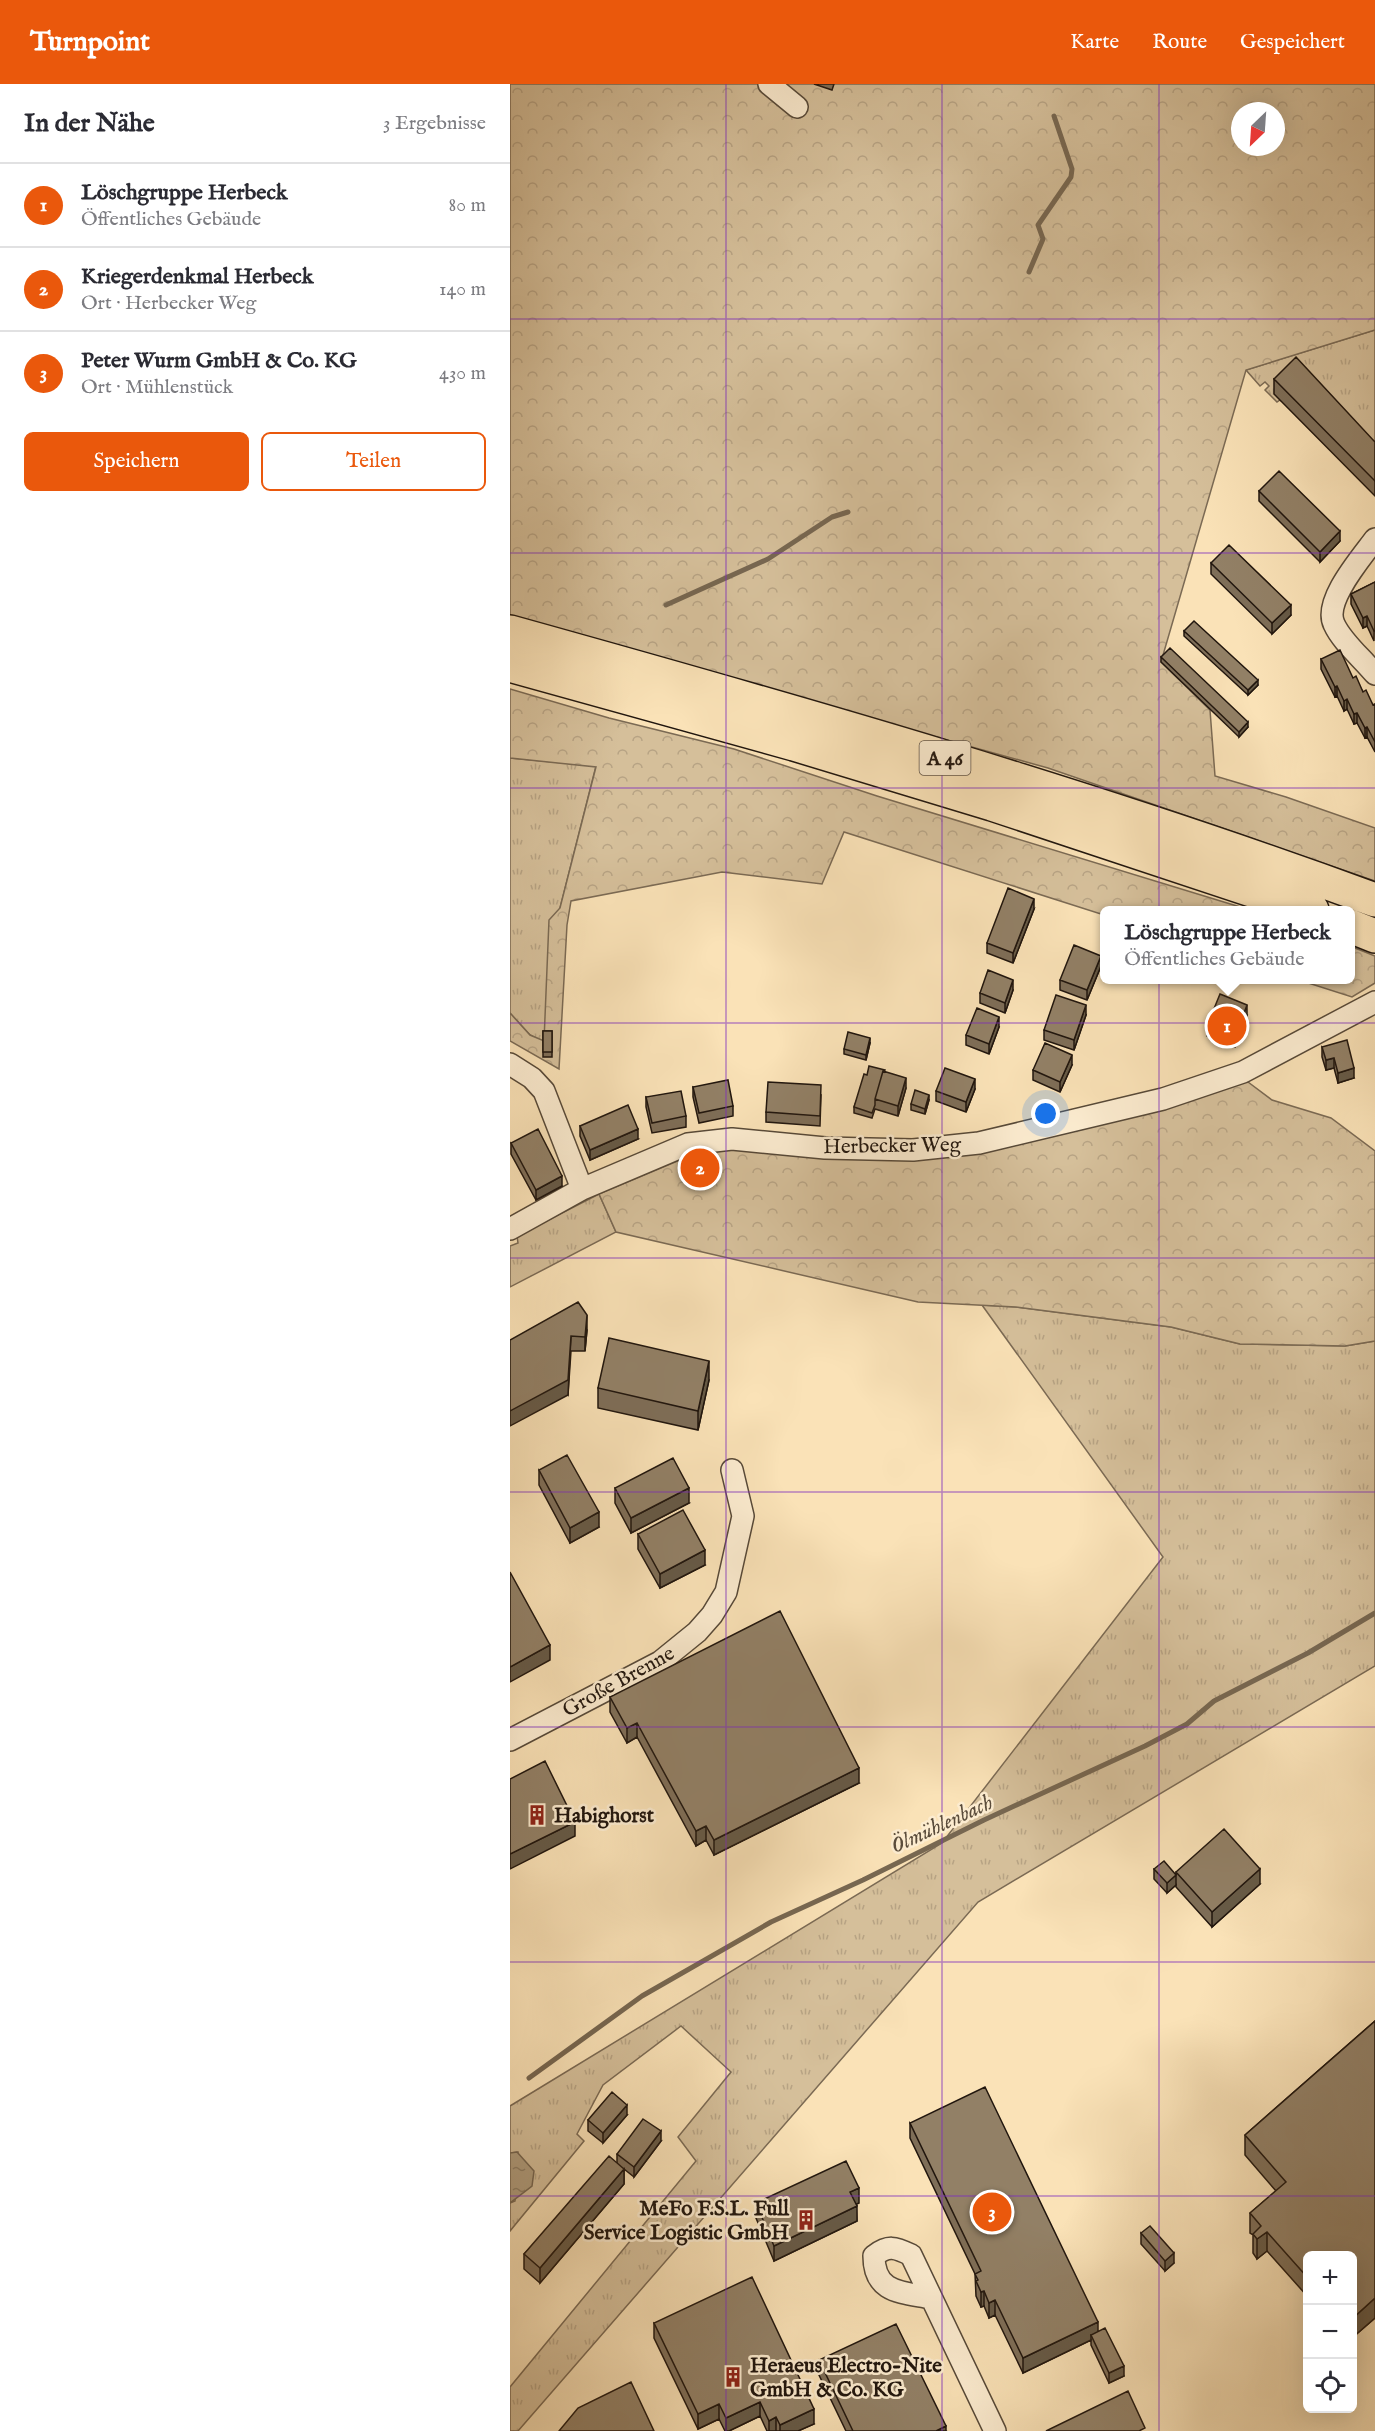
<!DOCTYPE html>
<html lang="de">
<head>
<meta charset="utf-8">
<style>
	:root { --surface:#fff; --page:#f7f7f7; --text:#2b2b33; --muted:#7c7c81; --line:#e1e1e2; --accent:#ea580c }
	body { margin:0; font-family:"IM FELL English",serif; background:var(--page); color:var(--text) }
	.controls { position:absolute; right:18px; bottom:18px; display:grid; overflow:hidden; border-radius:9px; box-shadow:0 6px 24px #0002 }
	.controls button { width:54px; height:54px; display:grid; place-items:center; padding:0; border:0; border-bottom:2px solid var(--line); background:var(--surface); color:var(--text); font:30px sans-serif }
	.compass { position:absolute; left:721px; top:18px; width:54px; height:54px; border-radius:50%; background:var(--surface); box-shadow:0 6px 24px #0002; rotate:205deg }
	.you { position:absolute; left:536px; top:1030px; width:21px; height:21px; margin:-15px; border:4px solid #fff; border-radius:50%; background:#1a73e8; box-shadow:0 0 0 9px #1a73e833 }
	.badge { display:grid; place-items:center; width:39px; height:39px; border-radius:50%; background:var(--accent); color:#fff; font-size:20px; font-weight:700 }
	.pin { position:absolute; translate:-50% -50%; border:3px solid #fff; box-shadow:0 2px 6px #0006 }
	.popup { position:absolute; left:590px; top:822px; width:255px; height:78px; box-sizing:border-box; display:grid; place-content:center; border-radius:9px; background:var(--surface); filter:drop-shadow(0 2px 4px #0005); font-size:20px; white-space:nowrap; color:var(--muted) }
	.popup b { font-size:22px; color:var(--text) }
	.popup::after { content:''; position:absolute; left:50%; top:100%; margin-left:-12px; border:12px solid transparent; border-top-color:var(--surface) }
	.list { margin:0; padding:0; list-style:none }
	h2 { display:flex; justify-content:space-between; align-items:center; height:78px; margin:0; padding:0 24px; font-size:26px }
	h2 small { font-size:20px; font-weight:400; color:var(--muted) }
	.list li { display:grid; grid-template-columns:39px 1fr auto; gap:18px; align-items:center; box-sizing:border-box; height:84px; padding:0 24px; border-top:2px solid var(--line) }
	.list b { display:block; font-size:22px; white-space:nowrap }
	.list p { margin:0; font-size:20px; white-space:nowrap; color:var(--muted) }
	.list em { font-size:20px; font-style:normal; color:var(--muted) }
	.actions { display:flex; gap:12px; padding:18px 24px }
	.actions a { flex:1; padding:14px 0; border:2px solid var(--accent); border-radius:9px; text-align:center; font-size:21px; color:var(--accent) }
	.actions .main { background:var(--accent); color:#fff }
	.icon { flex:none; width:33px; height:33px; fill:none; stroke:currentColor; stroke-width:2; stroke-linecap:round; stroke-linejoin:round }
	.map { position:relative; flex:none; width:865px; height:2347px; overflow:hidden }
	header { display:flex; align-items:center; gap:36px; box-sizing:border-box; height:84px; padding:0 30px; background:var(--accent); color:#fff }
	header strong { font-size:28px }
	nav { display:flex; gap:33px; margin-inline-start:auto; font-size:21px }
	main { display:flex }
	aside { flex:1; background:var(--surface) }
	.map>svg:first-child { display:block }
	.grass { fill:url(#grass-tufts); stroke:#7b6a54; stroke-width:1.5 }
	.forest { fill:url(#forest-crowns); stroke:#7b6a54; stroke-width:1.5; fill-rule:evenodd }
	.water { fill:url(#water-ripples); stroke:#776751; stroke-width:1.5 }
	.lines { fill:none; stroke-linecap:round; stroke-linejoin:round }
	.stream { stroke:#776751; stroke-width:5 }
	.street-casing { stroke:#574938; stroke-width:24 }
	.highway-casing { stroke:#21160e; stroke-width:36 }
	.street { stroke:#fcecd0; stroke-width:21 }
	.highway { stroke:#fae2b7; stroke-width:33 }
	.wall { fill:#7e6e58; stroke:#21160e; stroke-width:1.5 }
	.shaded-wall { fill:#665a47; stroke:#21160e; stroke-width:1.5 }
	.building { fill:#928066; stroke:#21160e; stroke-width:1.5 }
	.grid { fill:none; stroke:#7b2cbf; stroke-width:1.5; stroke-opacity:0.55 }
	.labels { text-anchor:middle; stroke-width:5; stroke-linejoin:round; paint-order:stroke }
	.shield { fill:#fcecd0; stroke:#635648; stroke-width:1.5 }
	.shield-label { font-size:20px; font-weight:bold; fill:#21160e }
	.street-label { font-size:21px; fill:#21160e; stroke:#fcecd0 }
	.poi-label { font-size:21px; font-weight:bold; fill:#21160e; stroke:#fcecd0; text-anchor:start }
	.water-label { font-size:22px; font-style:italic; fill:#5a4c3b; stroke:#fcecd0 }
</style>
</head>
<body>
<header>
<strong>Turnpoint</strong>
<nav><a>Karte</a><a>Route</a><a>Gespeichert</a></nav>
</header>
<main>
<aside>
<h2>In der Nähe<small>3 Ergebnisse</small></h2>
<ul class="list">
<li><span class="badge">1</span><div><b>Löschgruppe Herbeck</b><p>Öffentliches Gebäude</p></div><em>80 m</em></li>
<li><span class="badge">2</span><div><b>Kriegerdenkmal Herbeck</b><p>Ort · Herbecker Weg</p></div><em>140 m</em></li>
<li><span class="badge">3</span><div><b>Peter Wurm GmbH &amp; Co. KG</b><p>Ort · Mühlenstück</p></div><em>430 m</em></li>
</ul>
<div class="actions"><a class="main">Speichern</a><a>Teilen</a></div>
</aside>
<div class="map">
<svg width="865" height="2347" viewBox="0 0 865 2347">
	<defs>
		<pattern id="grass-tufts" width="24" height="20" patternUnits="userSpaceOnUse" patternTransform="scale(1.5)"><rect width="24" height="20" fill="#d5bf9a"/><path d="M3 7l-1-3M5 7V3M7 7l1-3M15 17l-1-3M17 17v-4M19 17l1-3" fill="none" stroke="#b7a384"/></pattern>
		<pattern id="forest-crowns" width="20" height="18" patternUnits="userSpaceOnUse" patternTransform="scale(1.5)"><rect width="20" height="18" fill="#d5bf9a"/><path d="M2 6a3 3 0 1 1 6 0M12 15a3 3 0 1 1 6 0" fill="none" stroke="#b7a384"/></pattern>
		<pattern id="water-ripples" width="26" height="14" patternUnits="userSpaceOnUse" patternTransform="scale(1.5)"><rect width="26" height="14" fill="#b09d7e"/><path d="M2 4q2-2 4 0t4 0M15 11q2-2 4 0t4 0" fill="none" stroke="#8f7f66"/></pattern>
	</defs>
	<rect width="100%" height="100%" fill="#fae2b7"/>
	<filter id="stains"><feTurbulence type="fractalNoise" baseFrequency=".00333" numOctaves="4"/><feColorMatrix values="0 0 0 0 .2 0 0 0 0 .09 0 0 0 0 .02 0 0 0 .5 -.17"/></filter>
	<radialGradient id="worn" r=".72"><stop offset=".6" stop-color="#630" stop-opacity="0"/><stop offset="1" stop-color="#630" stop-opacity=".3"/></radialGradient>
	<path class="grass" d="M865,246V373L770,316L767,318L755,306L759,302L755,298L750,302L736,286Z
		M0,674L86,682L50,824L34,958L20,951L0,929Z
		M89,1110L106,1148L0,1203V1162L8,1159L7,1152Z
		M472,1221L506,1223L661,1243L730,1260L835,1262L865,1257V1582L468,1818L8,2347H0V2303L186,2077L168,2053L221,1988L171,1942L93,2001L67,2050L74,2057L0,2147V2119L5,2117L8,2068L0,2069V2022L432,1759L653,1473Z"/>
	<path class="forest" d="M0,0H865V246L736,286L651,578L700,626L705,692L776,713L865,744V797L538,684L0,535ZM730,27H766V63H730Z
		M0,605L99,634L224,665L367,712L740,826H594V831L334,748L312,800L212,788L61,817L57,841L49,985L0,957V929L20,951L34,957L39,836L50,824L86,683L0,674Z
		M840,862L865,872V899L842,913L789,896H840Z
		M734,995L762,1016L821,1034L865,1067V1257L835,1262L730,1260L661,1243L506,1223L408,1218L106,1148L89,1110L196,1065L414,1072L506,1061L571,1045Z"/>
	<path class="water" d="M7,2068L24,2087L22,2102L0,2119V2069Z"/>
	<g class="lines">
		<path class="stream" d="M519,188L533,155L528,141L561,93L562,85L544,32
			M156,521L258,475L322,433L338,428
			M19,1994L132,1912L261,1838L353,1796L474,1736L635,1662L677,1640L704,1617L798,1569L865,1529"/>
		<g class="street-casing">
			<path id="street" d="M259,0L287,23
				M865,455C852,473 813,517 824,540C832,558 852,574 865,590
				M0,980L22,994L34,1007L72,1105
				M0,1145L72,1105L178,1060L222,1055L315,1064L403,1066L469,1059L653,1015L733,988L865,918
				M0,1656L150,1578L187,1548L202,1531L216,1508L233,1432L222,1386
				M421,2214C391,2208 364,2209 364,2172C378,2161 385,2163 401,2171L485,2347"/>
		</g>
		<g class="highway-casing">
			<path id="highway" d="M0,548C291,629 582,712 865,816
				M0,581L284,660L482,720L802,826
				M840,842L865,852"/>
		</g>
		<use href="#street" class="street"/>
		<use href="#highway" class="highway"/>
	</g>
	<path class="wall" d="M304,0H324L322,6Z
		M764,295L865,358V412L764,310Z
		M749,407L830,457L810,478L749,417Z
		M701,479L781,531L762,550L701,490Z
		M865,498L864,557L857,542L853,544L841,520V510Z
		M674,547L748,601L738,611L674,552Z
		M651,573L738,643L729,653L651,578Z
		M811,575L843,594L863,621L865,620V668L857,653L855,654L847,639L844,640L837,625L834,627L827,612L825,613L811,585Z
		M524,825L503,879L477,869V859Z
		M591,882L577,916L550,906V896Z
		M503,906L495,929L470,919V909Z
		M576,931L564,966L534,956V946Z
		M737,931L725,963L697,952V942Z
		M489,943L479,970L456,961V951Z
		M33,947H42V973H33Z
		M360,959L356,976L334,970V965Z
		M812,963L844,994L828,999L824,984L816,986L812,973Z
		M562,981L550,1008L523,996V986Z
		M375,988L396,1004L388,1032L365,1025L362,1034L344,1029V1023L357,991Z
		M183,1003L223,1022V1032L189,1039L183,1013Z
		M465,1005L456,1028L426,1017V1007Z
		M311,1011L310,1042L256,1038V1028Z
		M136,1013L176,1032V1043L142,1049L136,1023Z
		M419,1016L415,1030L401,1026V1020Z
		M70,1042L128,1055L80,1076L70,1052Z
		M1,1059L52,1102L26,1116L1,1070Z
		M77,1246L75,1267H61L58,1311L0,1256Z
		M199,1296L188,1346L88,1324V1304Z
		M29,1386L89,1443L60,1459L29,1401Z
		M105,1404L179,1419L121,1449L105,1419Z
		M128,1450L195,1481L150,1504L128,1465Z
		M100,1613L349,1699L204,1771L196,1756L186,1762L127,1653L117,1659L100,1628Z
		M644,1785L666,1790V1788L750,1800L702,1843L666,1803V1801L657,1809L644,1795Z
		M865,1937V2234L843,2253V2172H798V2213L757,2167L747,2175L743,2169V2151L740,2149V2129L766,2107L735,2071V2051Z
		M117,2031L93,2059L78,2047V2036Z
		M400,2039L588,2247L614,2292L599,2299L581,2261V2256L513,2289L485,2231L479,2234L474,2222L471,2223L466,2212L465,2190L400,2054Z
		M151,2057L124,2093L114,2085V2100L30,2199L14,2185V2170L107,2079V2070Z
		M246,2119H349L346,2120L347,2137L264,2177L246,2134Z
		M631,2149L664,2179L655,2187L631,2160Z
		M144,2239L304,2340L288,2347H257L250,2332L219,2347H215L209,2335L188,2345L144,2254Z
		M309,2276L436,2347H336L309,2291Z"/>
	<path class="shaded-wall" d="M830,447V457L810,478V468Z
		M781,521V531L762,550V539Z
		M857,532V542L853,544V534Z
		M748,596V601L738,611V606Z
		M827,602V612L825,613V603Z
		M837,615V625L834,627V617Z
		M847,629V639L844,640V630Z
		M738,638V643L729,653V648Z
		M857,643V653L855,654V644Z
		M524,815V825L503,879V869Z
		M591,872V882L577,916V906Z
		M503,896V906L495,929V919Z
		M576,921V931L564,966V956Z
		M737,921V931L725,963V953Z
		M489,933V943L479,970V960Z
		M360,954V959L356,976V971Z
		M562,971V981L550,1008V998Z
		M824,974V984L816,986V976Z
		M844,984V994L828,999V989Z
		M396,994V1004L388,1032V1022Z
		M465,995V1005L456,1028V1018Z
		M419,1011V1016L415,1030V1025Z
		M128,1045V1055L80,1076V1066Z
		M52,1092V1102L26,1116V1106Z
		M77,1231V1246L75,1267V1253Z
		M61,1252L58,1311L0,1342V1327Z
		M199,1277V1296L188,1346V1327Z
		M179,1404V1419L121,1449V1434Z
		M89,1428V1443L60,1459V1444Z
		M195,1466V1481L150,1504V1490Z
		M40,1561V1576L0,1598V1583Z
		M127,1639V1653L117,1659V1644Z
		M349,1684V1699L204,1771V1756Z
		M65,1738V1752L0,1785V1770Z
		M196,1742V1756L186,1762V1747Z
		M750,1785V1800L702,1843V1828Z
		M666,1791V1801L657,1809V1799Z
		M117,2021V2031L93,2059V2049Z
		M151,2047V2057L124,2093V2083Z
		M114,2085V2100L30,2199V2184Z
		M349,2104V2119L340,2123V2108Z
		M347,2122V2137L264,2177V2162Z
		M757,2148V2167L747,2175V2155Z
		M664,2169V2179L655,2187V2177Z
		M474,2207V2222L471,2223V2208Z
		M865,2214V2234L843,2253V2234Z
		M485,2216V2231L479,2234V2219Z
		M588,2238V2253L581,2251V2256L513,2289V2274Z
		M614,2282V2292L599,2299V2289Z
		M250,2318V2332L219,2347H216V2334Z
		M209,2320V2335L188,2345V2330Z
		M304,2325V2340L288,2347H270V2341Z
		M266,2333V2347H259V2337Z
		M436,2342V2347H426Z"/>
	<path class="building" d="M786,273L865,358V397L764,295Z
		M769,387L830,447L810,468L749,407Z
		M719,461L781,521L762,539L701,479Z
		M865,498V547H864L857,532L853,534L841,510Z
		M684,537L748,596L738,606L674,547Z
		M660,564L738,638L729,648L651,573Z
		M830,566L843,594L846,592L853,608L856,606L863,621L865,620V658L857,643L855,644L847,629L844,630L837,615L834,617L827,602L825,603L811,575Z
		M498,804L524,815L503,869L477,859Z
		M564,861L591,872L577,906L550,896Z
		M478,886L503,896L495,919L470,909Z
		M710,910L737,921L725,953L697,942Z
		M546,911L576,921L564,956L534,946Z
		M467,924L489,933L479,960L456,951Z
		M33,947H42V968H33Z
		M338,948L360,954L356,971L334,965Z
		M837,956L844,984L828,989L824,974L816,976L812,963Z
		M535,959L562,971L550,998L523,986Z
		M359,982L375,986L374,988L373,987L365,1015V1021L362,1029L344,1023L354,990L357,991Z
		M435,984L465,995L456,1018L426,1007Z
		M373,987L396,994L388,1022L365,1015Z
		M218,996L223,1022L189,1029L183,1003Z
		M258,998L311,1001L310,1032L256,1028Z
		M405,1006L419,1011L415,1025L401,1020Z
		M171,1007L176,1032L142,1039L136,1013Z
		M118,1021L128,1045L80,1066L70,1042Z
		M28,1045L52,1092L26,1106L1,1059Z
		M68,1218L77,1231L75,1253L61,1252L58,1296L0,1327V1256Z
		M99,1254L199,1277L188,1327L88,1304Z
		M57,1371L89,1428L60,1444L29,1386Z
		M163,1374L179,1404L121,1434L105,1404Z
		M173,1426L195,1466L150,1490L128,1450Z
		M0,1488L40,1561L0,1583Z
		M270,1527L349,1684L204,1756L196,1742L186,1747L127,1639L117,1644L100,1613Z
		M35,1677L65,1738L0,1770V1695Z
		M714,1745L750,1785L702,1828L666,1788Z
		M654,1777L666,1791L657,1799L644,1785Z
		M865,1937V2214L843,2234V2172H798V2194L757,2148L747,2155L743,2150L751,2142L740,2129L776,2098L735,2051Z
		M475,2003L588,2238L513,2274L485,2216L479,2219L474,2207L471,2208L466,2197L468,2196L465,2190L471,2187L400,2039Z
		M102,2008L117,2021L93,2049L78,2036Z
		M133,2035L151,2047L124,2083L107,2070Z
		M99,2072L114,2085L30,2184L14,2170Z
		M336,2077L349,2104L340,2108L347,2122L264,2162L246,2119Z
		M640,2142L664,2169L655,2177L631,2149Z
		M242,2193L304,2325L270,2341L266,2333L259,2337L250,2318L216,2334L209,2320L188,2330L144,2239Z
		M386,2240L436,2342L426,2347H343L309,2276Z
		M595,2244L614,2282L599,2289L581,2251Z
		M121,2298L144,2347H49L68,2324Z
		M618,2307L635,2344L629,2347H536Z"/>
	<path class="grid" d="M216,0V2347M432,0V2347M649,0V2347M0,235H865M0,469H865M0,704H865M0,939H865M0,1174H865M0,1408H865M0,1643H865M0,1878H865M0,2112H865"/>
	<defs>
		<g id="building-bare" transform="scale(1.62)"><path d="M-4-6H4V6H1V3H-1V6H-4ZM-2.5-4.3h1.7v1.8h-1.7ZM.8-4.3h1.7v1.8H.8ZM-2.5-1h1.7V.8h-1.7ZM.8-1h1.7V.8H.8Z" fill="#8f2418" stroke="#fcecd0" stroke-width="2.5" paint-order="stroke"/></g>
	</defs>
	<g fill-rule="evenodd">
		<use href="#building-bare" x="27" y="1731"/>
		<use href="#building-bare" x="296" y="2136"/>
		<use href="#building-bare" x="223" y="2293"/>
	</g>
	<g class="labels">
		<rect class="shield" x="409.5" y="657" width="51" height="34" rx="4.5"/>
		<g class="shield-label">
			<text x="435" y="681">A 46</text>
		</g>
		<g class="street-label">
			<text transform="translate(382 1061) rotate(-1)" y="7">Herbecker Weg</text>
			<text transform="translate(108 1597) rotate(-29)" y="7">Große Brenne</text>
		</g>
		<g class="poi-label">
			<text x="44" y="1738">Habighorst</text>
			<text x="279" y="2131" text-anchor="end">MeFo F.S.L. Full<tspan x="279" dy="24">Service Logistic GmbH</tspan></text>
			<text x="240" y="2288">Heraeus Electro-Nite<tspan x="240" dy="24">GmbH &amp; Co. KG</tspan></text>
		</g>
		<g class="water-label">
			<text transform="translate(431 1739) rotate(-25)" y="8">Ölmühlenbach</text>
		</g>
	</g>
	<rect width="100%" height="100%" filter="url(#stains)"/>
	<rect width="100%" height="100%" fill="url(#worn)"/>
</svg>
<div class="controls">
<button>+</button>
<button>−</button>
<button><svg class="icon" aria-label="locate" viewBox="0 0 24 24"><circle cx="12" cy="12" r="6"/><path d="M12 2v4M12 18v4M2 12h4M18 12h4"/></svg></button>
</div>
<svg class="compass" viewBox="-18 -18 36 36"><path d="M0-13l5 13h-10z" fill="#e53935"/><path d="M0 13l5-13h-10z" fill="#7c7c81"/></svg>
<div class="you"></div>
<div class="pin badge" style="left:717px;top:942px">1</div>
<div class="popup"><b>Löschgruppe Herbeck</b>Öffentliches Gebäude</div>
<div class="pin badge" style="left:190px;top:1084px">2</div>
<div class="pin badge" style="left:482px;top:2128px">3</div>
</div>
</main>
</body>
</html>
